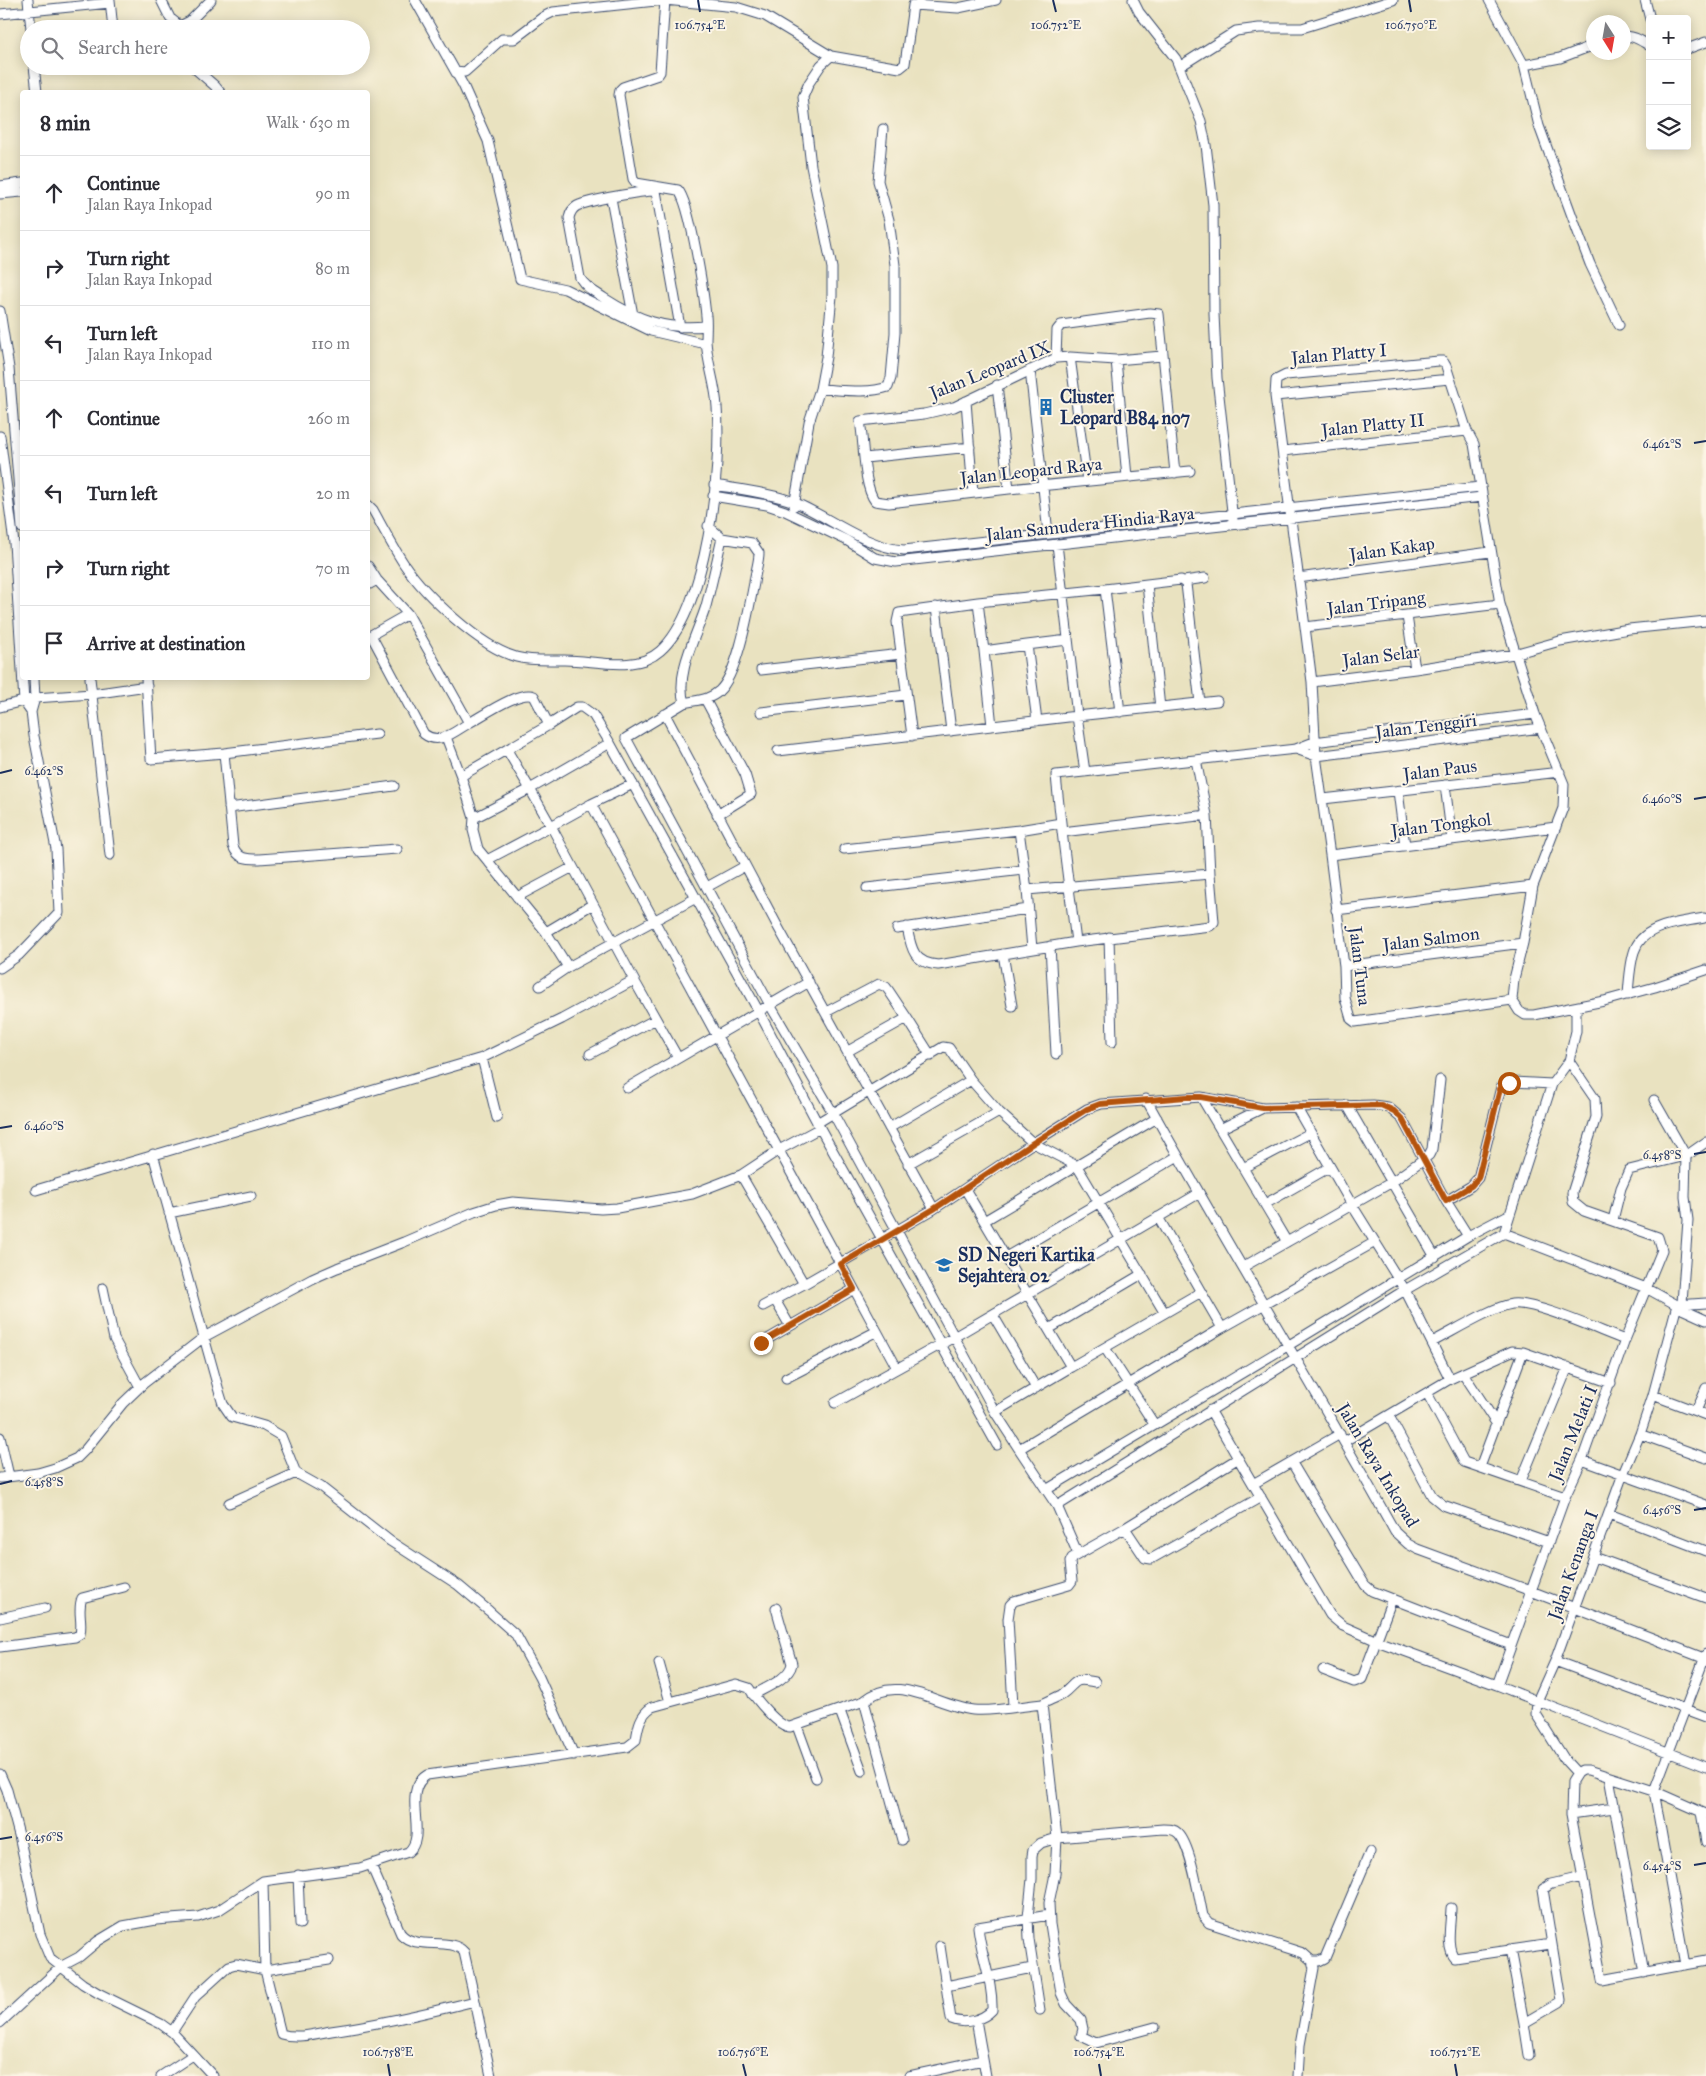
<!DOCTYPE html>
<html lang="en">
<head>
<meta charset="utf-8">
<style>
	:root { --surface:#fff; --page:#f2f2f3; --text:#2b2b33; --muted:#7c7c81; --line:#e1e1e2 }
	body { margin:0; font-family:"IM FELL Great Primer",serif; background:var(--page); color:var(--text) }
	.controls { position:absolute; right:15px; top:15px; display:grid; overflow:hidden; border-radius:5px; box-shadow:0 2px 12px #0003 }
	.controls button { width:45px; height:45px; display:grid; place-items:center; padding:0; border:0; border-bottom:1px solid var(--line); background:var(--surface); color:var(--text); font:25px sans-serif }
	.compass { position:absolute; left:1586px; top:15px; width:45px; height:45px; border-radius:50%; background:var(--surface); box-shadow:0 2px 12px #0003; rotate:169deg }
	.stop { position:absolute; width:15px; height:15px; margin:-11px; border:4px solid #b45309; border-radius:50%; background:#fff }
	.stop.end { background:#b45309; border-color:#fff; box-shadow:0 1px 5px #0008 }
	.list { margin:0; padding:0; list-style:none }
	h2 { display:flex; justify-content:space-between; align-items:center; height:65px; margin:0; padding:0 20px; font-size:21px }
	h2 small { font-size:16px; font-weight:400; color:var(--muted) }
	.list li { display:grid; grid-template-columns:32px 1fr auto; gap:15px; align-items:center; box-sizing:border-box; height:75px; padding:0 20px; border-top:1px solid var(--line) }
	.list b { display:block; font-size:19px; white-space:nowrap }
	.list p { margin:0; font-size:16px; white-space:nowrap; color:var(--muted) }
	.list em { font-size:16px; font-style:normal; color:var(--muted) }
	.icon { flex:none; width:28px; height:28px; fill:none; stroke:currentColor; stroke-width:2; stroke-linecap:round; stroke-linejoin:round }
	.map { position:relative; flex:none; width:1706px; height:2076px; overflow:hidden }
	.search { position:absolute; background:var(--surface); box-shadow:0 2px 12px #0003; left:20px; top:20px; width:350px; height:55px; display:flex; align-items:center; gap:12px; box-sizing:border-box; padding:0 18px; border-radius:28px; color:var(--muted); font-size:19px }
	.panel { position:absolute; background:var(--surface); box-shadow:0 2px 12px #0003; left:20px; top:90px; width:350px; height:590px; border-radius:5px }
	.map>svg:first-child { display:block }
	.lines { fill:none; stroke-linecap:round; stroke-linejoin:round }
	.street-casing { stroke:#3a4a6d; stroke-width:11 }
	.street { stroke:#fff; stroke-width:9 }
	.route { stroke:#b45309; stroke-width:6 }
	.ticks { fill:none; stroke:#1b2f5e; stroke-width:2 }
	.labels { text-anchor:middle; stroke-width:4; stroke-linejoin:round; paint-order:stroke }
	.street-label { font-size:18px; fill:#1b2f5e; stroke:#fcf5e5 }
	.poi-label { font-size:18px; font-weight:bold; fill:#1b2f5e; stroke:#fcf5e5; text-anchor:start }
	.ticks-label { font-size:12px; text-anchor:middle; fill:#1b2f5e; stroke:#fcf5e5; stroke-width:4; stroke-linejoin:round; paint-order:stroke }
</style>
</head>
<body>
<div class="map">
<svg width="1706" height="2076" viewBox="0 0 1706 2076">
	<rect width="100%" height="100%" fill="#fcf5e5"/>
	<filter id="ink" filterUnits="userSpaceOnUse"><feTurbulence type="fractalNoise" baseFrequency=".02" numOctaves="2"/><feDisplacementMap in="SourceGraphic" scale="10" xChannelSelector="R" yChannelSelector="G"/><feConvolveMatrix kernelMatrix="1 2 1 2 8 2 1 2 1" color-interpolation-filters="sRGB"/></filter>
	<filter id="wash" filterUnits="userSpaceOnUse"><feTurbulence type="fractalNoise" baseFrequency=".0096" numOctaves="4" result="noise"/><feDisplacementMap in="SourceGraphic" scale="20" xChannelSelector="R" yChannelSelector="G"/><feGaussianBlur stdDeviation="1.12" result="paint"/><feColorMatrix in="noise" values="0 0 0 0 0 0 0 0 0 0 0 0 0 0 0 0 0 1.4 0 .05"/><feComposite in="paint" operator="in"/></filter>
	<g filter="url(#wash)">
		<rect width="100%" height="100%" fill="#e9e2c0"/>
	</g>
	<g filter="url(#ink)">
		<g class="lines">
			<g class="street-casing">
				<path id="street" d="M28,0L31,29
					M110,0L113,29
					M161,0L170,18L180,26L190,21L211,0
					M415,0L463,85L488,141L520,279L565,289L651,331L706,344
					M1133,0L1139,12L1176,59L1201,121L1206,145L1213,205L1214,314L1217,378L1233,520
					M1489,0L1524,65L1539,126L1579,235L1590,264L1619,325
					M1645,0L1650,19
					M0,14L110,3
					M1624,37C1634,35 1641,41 1650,46
					M1687,49L1706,42
					M1524,65L1560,58L1594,45
					M34,66L37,92
					M192,66L215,86L220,92
					M1179,67L1236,31L1259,28H1302L1393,0
					M455,71L465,72L502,39H514L543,17L553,12L665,0L736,7L765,16L831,56L900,68L905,64L913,5L958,8L996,0
					M0,186L22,183
					M0,194L22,192
					M611,198L633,315
					M0,311L9,368L22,528
					M680,327L656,191C641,191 590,200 577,206C572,209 570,213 569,218L580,278C586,288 595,292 604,298C638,320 665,330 706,326
					M1162,356L1116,360L1070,357L1056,358L954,407L924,414L860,421C864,441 863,486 875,501L889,503L1009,489L1190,471
					M1070,357L1087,481
					M1056,358L1057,330L1061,325L1150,313L1159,314L1175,473
					M1116,360L1127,477
					M1030,370L1048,533
					M997,385L1009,489
					M820,389C842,390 867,394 888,387L891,378L895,333V265L889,220L878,181L883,129
					M1275,396L1450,379
					M966,401L973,493
					M0,436L14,543L24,702L31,712L35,698L34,678
					M1283,451L1467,431
					M865,458L970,447
					M714,485C737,489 777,494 796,503C830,518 868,548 904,550L1480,487
					M713,496L767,505L785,511L846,540L875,558L896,562L1482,497
					M368,505L373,510C383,528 393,547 404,564C425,595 480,647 516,657C531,661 547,660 562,660C593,659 634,674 660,651C707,610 722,468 717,407C716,385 707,362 706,341C706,333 707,324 706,316C704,294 690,202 678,190L636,183L633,179L619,95L620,90L623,87L658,75L660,72L665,0
					M794,506L809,422L820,389L826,357L832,296V268L811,166L803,97L809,83L821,65L831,56
					M708,526L722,538C717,560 712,583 706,606C697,635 675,672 684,703C696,700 710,700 719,691C738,674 749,608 754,583C755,573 759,562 759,553L752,543L722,538
					M368,566L377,580L408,614L469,723C484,715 519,690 534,696L549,725L577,707H582L593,715L610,743L759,1012L820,1128L997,1445
					M1298,578L1490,552
					M1184,581L1205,578
					M368,585L377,580
					M978,602L984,651
					M1500,604L1305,627L1275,396L1276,380L1286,375L1439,361H1443L1446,366L1467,431L1474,444L1500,604L1535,714L1564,784L1563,808L1533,886L1523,943L1514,979L1512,1000L1519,1011L1525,1015H1534L1604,1001L1655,987L1706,970
					M936,607L951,731
					M408,614L371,635L424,734C440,746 455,731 469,723
					M1407,616L1415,669
					M1305,627L1312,682
					M761,670L901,654
					M90,678L110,855
					M146,678L151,759L224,753L377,734
					M705,699L745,774L751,794L717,815
					M684,703L626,738L770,1005L833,1113L995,1412L1019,1449L1222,1328L1375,1242
					M0,707L35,698L92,694L147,686
					M1160,708L1147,584L1181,580L1186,584L1200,703
					M761,712L906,695
					M1120,712L1105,589L1147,584
					M665,714L778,927L934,1209L1033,1143L1087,1109L1101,1104L1201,1097L1263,1108L1373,1105L1388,1107L1402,1119L1446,1201L1471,1186L1478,1178L1501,1087L1513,1082L1552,1084
					M1037,721L1027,645L1068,640
					M992,726L984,651L1027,645
					M912,736L897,622L899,613L978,602L1105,589
					M446,737L461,776L474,818L473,830L478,849L546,932L568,967L696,898
					M610,743L530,789L551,826L591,804L633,784
					M1296,749L1316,756L1541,728
					M778,751L1077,716L1057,544
					M224,753L233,846C238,859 246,859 259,859L397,849
					M1196,760L1207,815L1210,874
					M1085,772L1077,716L1217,701
					M461,776L549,725
					M1445,785L1452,840
					M1398,791L1405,846
					M1323,799L1560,772
					M591,804L897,1368
					M229,808L394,786
					M474,818L530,789L507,750
					M1062,832L1207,815
					M844,849L1019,830
					M1330,855L1556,827
					M487,860L551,826L634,980L678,1058
					M707,887L745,866
					M867,888L1023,870
					M1027,890L1019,830L1061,823
					M517,897L573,867
					M1336,910L1533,886
					M907,927C911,948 913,963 938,965L1076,942
					M897,929L1028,909
					M546,932L593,904
					M1109,937L1112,1042
					M1050,946L1056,1054
					M1032,949L1027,890L1210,874L1214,922L1210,926L1076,942C1069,886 1061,831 1056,775L1296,749L1314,742L1535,714
					M1003,954L1012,1006
					M1344,966L1523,943
					M0,968L19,955L59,913L56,849L34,736L31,712
					M540,986L568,967
					M1628,995C1629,981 1630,965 1634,952C1642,924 1680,923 1704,918
					M1512,1000L1355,1022L1351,1019L1345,998L1344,966L1330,855L1316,756L1312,682L1415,669L1514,654L1560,641L1629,629L1706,621
					M826,1012L879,984L886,987L889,991L907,1018
					M848,1051L907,1018L931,1056
					M590,1054L656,1019
					M482,1058L497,1118
					M627,1088L809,982
					M1201,1097L1287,1242
					M1146,1099C1227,1245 1314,1386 1395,1532L1408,1544L1417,1549L1531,1591L1706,1659
					M1654,1100L1686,1156L1685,1197L1688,1220L1682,1303
					M1347,1105L1435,1257
					M1296,1107L1352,1205L1405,1290L1450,1379
					M817,1123L943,1047L949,1048L971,1080L999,1112L1033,1143L1077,1166L1164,1312
					M889,1128L971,1080
					M1220,1129L1263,1108
					M153,1154L219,1391L223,1404L232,1417L264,1426L281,1436L296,1473L321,1487L390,1541L458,1585L489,1611L516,1635L539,1677L574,1755
					M908,1164L999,1112
					M1243,1168L1310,1133
					M741,1175L804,1284L934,1209
					M965,1189L1071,1367L1201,1292L1222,1328
					M36,1190L482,1058L562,1019L634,980
					M1446,1201L1468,1236
					M1265,1204L1330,1167
					M169,1213L251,1196
					M1158,1217L1201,1292
					M1613,1220L1621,1188L1629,1170L1686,1156L1706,1142
					M984,1221L1157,1118
					M1504,1233L1646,1288L1677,1305L1706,1303
					M1006,1257L1178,1156
					M1243,1267L1392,1182L1429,1155L1432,1149L1440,1080
					M103,1288L114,1339L140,1387
					M775,1300L790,1326
					M763,1306L804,1284
					M993,1315L1036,1388
					M1706,1320L1684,1310L1677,1305L1653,1395L1640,1434L1623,1474L1555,1661L1537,1701L1706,1767
					M1049,1329L1142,1274
					M1432,1342C1452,1332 1492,1307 1512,1304C1535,1301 1600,1331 1625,1340
					M761,1343L854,1289
					M1105,1348L1154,1424
					M1463,1373L1496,1423
					M786,1378L877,1331
					M1427,1393L1464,1462L1565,1497
					M1653,1395L1706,1415
					M835,1403L954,1337L1198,1194
					M1210,1410L1253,1484L1340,1434
					M1696,1411L1706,1388
					M995,1412L1071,1367
					M1389,1416L1432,1496L1443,1505L1549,1542
					M1640,1434L1706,1458
					M0,1437L9,1476
					M1345,1441L1450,1379L1512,1351L1523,1352L1611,1383
					M1019,1449L1057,1506L1078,1554
					M1582,1460L1706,1505
					M1292,1463L1365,1585L1372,1591L1511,1645
					M1480,1467L1523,1352
					M0,1478L38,1473L55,1468L77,1458L85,1450L123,1403L143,1384L204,1337L312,1279L337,1268L404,1242L474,1212L496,1205L513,1202L601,1209L617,1208L692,1194L741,1175L779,1150L820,1128
					M1521,1481L1568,1367
					M1253,1484L1330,1615L1343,1626L1377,1641L1497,1685L1565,1497L1582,1460L1625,1340L1662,1250L1658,1237L1584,1211L1573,1202L1572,1193L1596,1117L1595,1099L1569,1061
					M1046,1490L1289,1345L1468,1236L1510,1214
					M229,1503L296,1473
					M1057,1506L1405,1290L1504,1233L1552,1084L1569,1061L1576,1031V1007
					M1609,1514L1706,1551
					M1125,1528L1145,1558L1151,1559L1261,1497
					M1594,1557L1706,1598
					M0,1618L45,1608
					M0,1647L75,1637L80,1634C83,1621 77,1610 82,1598L124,1587
					M1555,1661L1706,1717
					M659,1663L670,1702
					M1323,1670L1354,1682L1362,1679L1392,1599
					M1497,1685L1537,1701L1536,1714L1565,1760L1577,1773
					M753,1695C765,1688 789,1679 792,1664L776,1608
					M864,1701L902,1840
					M1042,1704C1048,1701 1055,1698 1061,1695C1078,1683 1071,1677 1095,1682
					M1013,1706L1008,1619L1010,1605L1014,1601L1069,1585L1072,1581L1070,1562L1072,1558L1125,1528L1237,1459
					M840,1711L862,1771
					M797,1726L816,1778
					M0,1774L7,1790L19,1835L40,1934L50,1958L83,1984L98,1993L161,2024L172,2032L213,2076
					M1609,1777L1644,1973
					M1701,1812L1706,1842
					M1571,1814L1614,1808
					M1706,1814L1654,1791L1588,1770H1582L1577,1773L1572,1781L1571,1814L1602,1980L1706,1961
					M371,1865L401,1934C416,1951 451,1936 464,1952L475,2001
					M298,1875L300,1924
					M263,1881L265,1970L281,2034C297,2039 315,2034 331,2031C380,2024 427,2013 475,2001L491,2076
					M1451,1908C1451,1922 1445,1948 1455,1958L1551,1944
					M940,1946L951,2019C964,2025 983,2020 992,2010C993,1981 981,1955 978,1927L1049,1915
					M1510,1949L1524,2023
					M1312,1961H1319L1325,1958L1370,1852
					M1685,1965L1654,1791L1706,1654
					M946,1986L1032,1968
					M1040,2010L1029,1939L1028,1917L1032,1879V1856L1033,1850L1041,1843L1057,1838L1055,1874L1049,1903L1050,1924L1061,1993L1066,2004L1081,2020L1083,2029L1081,2036L1096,2043L1155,2027
					M976,2020L986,2076
					M0,2023L62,1966L79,1957L98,1941L123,1926L156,1920L198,1917L219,1910L263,1881L360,1868L408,1852C429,1836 400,1791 427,1775L627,1747L636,1740C638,1726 640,1715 652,1707L736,1684L749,1688C755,1698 778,1727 790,1727L864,1701C898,1672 936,1706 973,1710C994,1712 1021,1706 1042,1704L1057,1838L1163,1829C1169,1829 1174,1829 1178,1833C1191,1845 1199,1897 1203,1916L1209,1923L1303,1953L1312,1961L1314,1968L1300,2045L1298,2076
					M172,2032L195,1997L229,1966L236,1964L265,1970L329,1960
					M1529,2055L1524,2023L1560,2002L1561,2000L1543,1889L1551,1884L1582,1877
					M161,2076L193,2055
					M909,2076L983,2060"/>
			</g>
			<use href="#street" class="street"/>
		</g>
	</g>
	<g class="lines" filter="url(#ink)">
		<path class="route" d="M761,1343L854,1289L841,1264L934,1209L1033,1143L1087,1109L1100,1104L1186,1097H1201L1263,1108L1381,1105L1394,1111L1402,1119L1446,1201L1471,1186L1478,1178L1500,1089L1509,1083"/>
	</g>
	<path class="ticks" d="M698,0L700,12M1053,0L1056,12M1409,0L1411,12M1694,443L1706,441M0,773L12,770M1694,799L1706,797M0,1128L12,1126M1694,1154L1706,1152M0,1484L12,1481M1694,1510L1706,1508M0,1839L12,1837M1694,1865L1706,1863M388,2064L390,2076M743,2064L746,2076M1099,2064L1101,2076M1455,2064L1457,2076"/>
	<defs>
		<g id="building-bare" transform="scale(1.35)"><path d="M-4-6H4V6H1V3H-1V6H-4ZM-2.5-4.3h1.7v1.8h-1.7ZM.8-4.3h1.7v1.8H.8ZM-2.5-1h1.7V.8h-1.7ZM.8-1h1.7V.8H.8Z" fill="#1f6fb2" stroke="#fcf5e5" stroke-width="2.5" paint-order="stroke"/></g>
		<g id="school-bare" transform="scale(1.35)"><path d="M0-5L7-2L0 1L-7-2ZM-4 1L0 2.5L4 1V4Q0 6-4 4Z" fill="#1f6fb2" stroke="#fcf5e5" stroke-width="2.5" paint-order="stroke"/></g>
	</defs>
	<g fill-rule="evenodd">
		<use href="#building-bare" x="1046" y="407"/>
		<use href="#school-bare" x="944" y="1265"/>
	</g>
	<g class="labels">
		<g class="street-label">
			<text transform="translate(1339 354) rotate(-5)" y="6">Jalan Platty I</text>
			<text transform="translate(990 370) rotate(-22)" y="6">Jalan Leopard IX</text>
			<text transform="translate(1373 425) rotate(-6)" y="6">Jalan Platty II</text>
			<text transform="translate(1031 471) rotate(-6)" y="6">Jalan Leopard Raya</text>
			<text transform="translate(1090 524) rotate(-6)" y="6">Jalan Samudera Hindia Raya</text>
			<text transform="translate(1392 549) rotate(-8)" y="6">Jalan Kakap</text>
			<text transform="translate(1376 603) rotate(-7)" y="6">Jalan Tripang</text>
			<text transform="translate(1381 656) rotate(-7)" y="6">Jalan Selar</text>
			<text transform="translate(1426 726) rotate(-7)" y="6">Jalan Tenggiri</text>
			<text transform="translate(1440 770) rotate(-7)" y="6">Jalan Paus</text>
			<text transform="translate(1441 825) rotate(-7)" y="6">Jalan Tongkol</text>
			<text transform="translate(1431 939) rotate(-7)" y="6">Jalan Salmon</text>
			<text transform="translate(1360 966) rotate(83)" y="6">Jalan Tuna</text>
			<text transform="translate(1573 1433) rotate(-68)" y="6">Jalan Melati I</text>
			<text transform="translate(1378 1465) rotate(59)" y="6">Jalan Raya Inkopad</text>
			<text transform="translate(1573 1565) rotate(-70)" y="6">Jalan Kenanga I</text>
		</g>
		<g class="poi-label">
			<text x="1060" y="403">Cluster<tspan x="1060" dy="21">Leopard B84 no7</tspan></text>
			<text x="958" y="1261">SD Negeri Kartika<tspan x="958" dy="21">Sejahtera 02</tspan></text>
		</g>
	</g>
	<g class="ticks-label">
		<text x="700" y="29">106.754°E</text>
		<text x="1056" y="29">106.752°E</text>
		<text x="1411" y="29">106.750°E</text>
		<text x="1662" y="448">6.462°S</text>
		<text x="44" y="775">6.462°S</text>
		<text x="1662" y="803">6.460°S</text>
		<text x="44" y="1130">6.460°S</text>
		<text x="1662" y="1159">6.458°S</text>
		<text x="44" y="1486">6.458°S</text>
		<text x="1662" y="1514">6.456°S</text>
		<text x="44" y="1841">6.456°S</text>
		<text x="1662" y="1870">6.454°S</text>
		<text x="388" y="2056">106.758°E</text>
		<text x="743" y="2056">106.756°E</text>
		<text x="1099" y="2056">106.754°E</text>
		<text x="1455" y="2056">106.752°E</text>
	</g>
</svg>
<div class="controls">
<button>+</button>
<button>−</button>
<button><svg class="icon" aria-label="layers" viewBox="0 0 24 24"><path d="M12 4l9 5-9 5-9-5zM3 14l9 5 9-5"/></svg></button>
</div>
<svg class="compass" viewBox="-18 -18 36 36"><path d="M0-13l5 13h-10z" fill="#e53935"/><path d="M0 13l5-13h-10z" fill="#7c7c81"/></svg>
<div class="stop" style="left:1509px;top:1083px"></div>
<div class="stop end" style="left:761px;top:1343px"></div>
<div class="search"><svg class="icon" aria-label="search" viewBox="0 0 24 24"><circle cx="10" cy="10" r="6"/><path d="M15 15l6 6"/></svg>Search here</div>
<section class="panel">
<h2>8 min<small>Walk · 630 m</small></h2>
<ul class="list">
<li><svg class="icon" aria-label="ahead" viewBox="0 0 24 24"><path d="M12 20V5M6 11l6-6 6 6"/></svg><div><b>Continue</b><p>Jalan Raya Inkopad</p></div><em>90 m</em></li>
<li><svg class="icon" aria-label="right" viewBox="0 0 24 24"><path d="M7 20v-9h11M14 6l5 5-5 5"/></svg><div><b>Turn right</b><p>Jalan Raya Inkopad</p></div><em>80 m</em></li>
<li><svg class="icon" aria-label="left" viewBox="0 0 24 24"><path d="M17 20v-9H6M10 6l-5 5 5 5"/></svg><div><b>Turn left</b><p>Jalan Raya Inkopad</p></div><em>110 m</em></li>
<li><svg class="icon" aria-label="ahead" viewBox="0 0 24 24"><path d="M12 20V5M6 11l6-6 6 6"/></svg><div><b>Continue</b></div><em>260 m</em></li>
<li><svg class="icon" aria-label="left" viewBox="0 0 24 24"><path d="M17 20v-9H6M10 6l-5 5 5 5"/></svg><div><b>Turn left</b></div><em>20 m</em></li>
<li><svg class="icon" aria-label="right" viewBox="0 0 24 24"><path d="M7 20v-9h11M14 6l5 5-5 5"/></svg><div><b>Turn right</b></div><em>70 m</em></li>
<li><svg class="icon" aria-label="arrive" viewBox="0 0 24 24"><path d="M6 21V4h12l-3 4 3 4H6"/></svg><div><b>Arrive at destination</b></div></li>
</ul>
</section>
</div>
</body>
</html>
